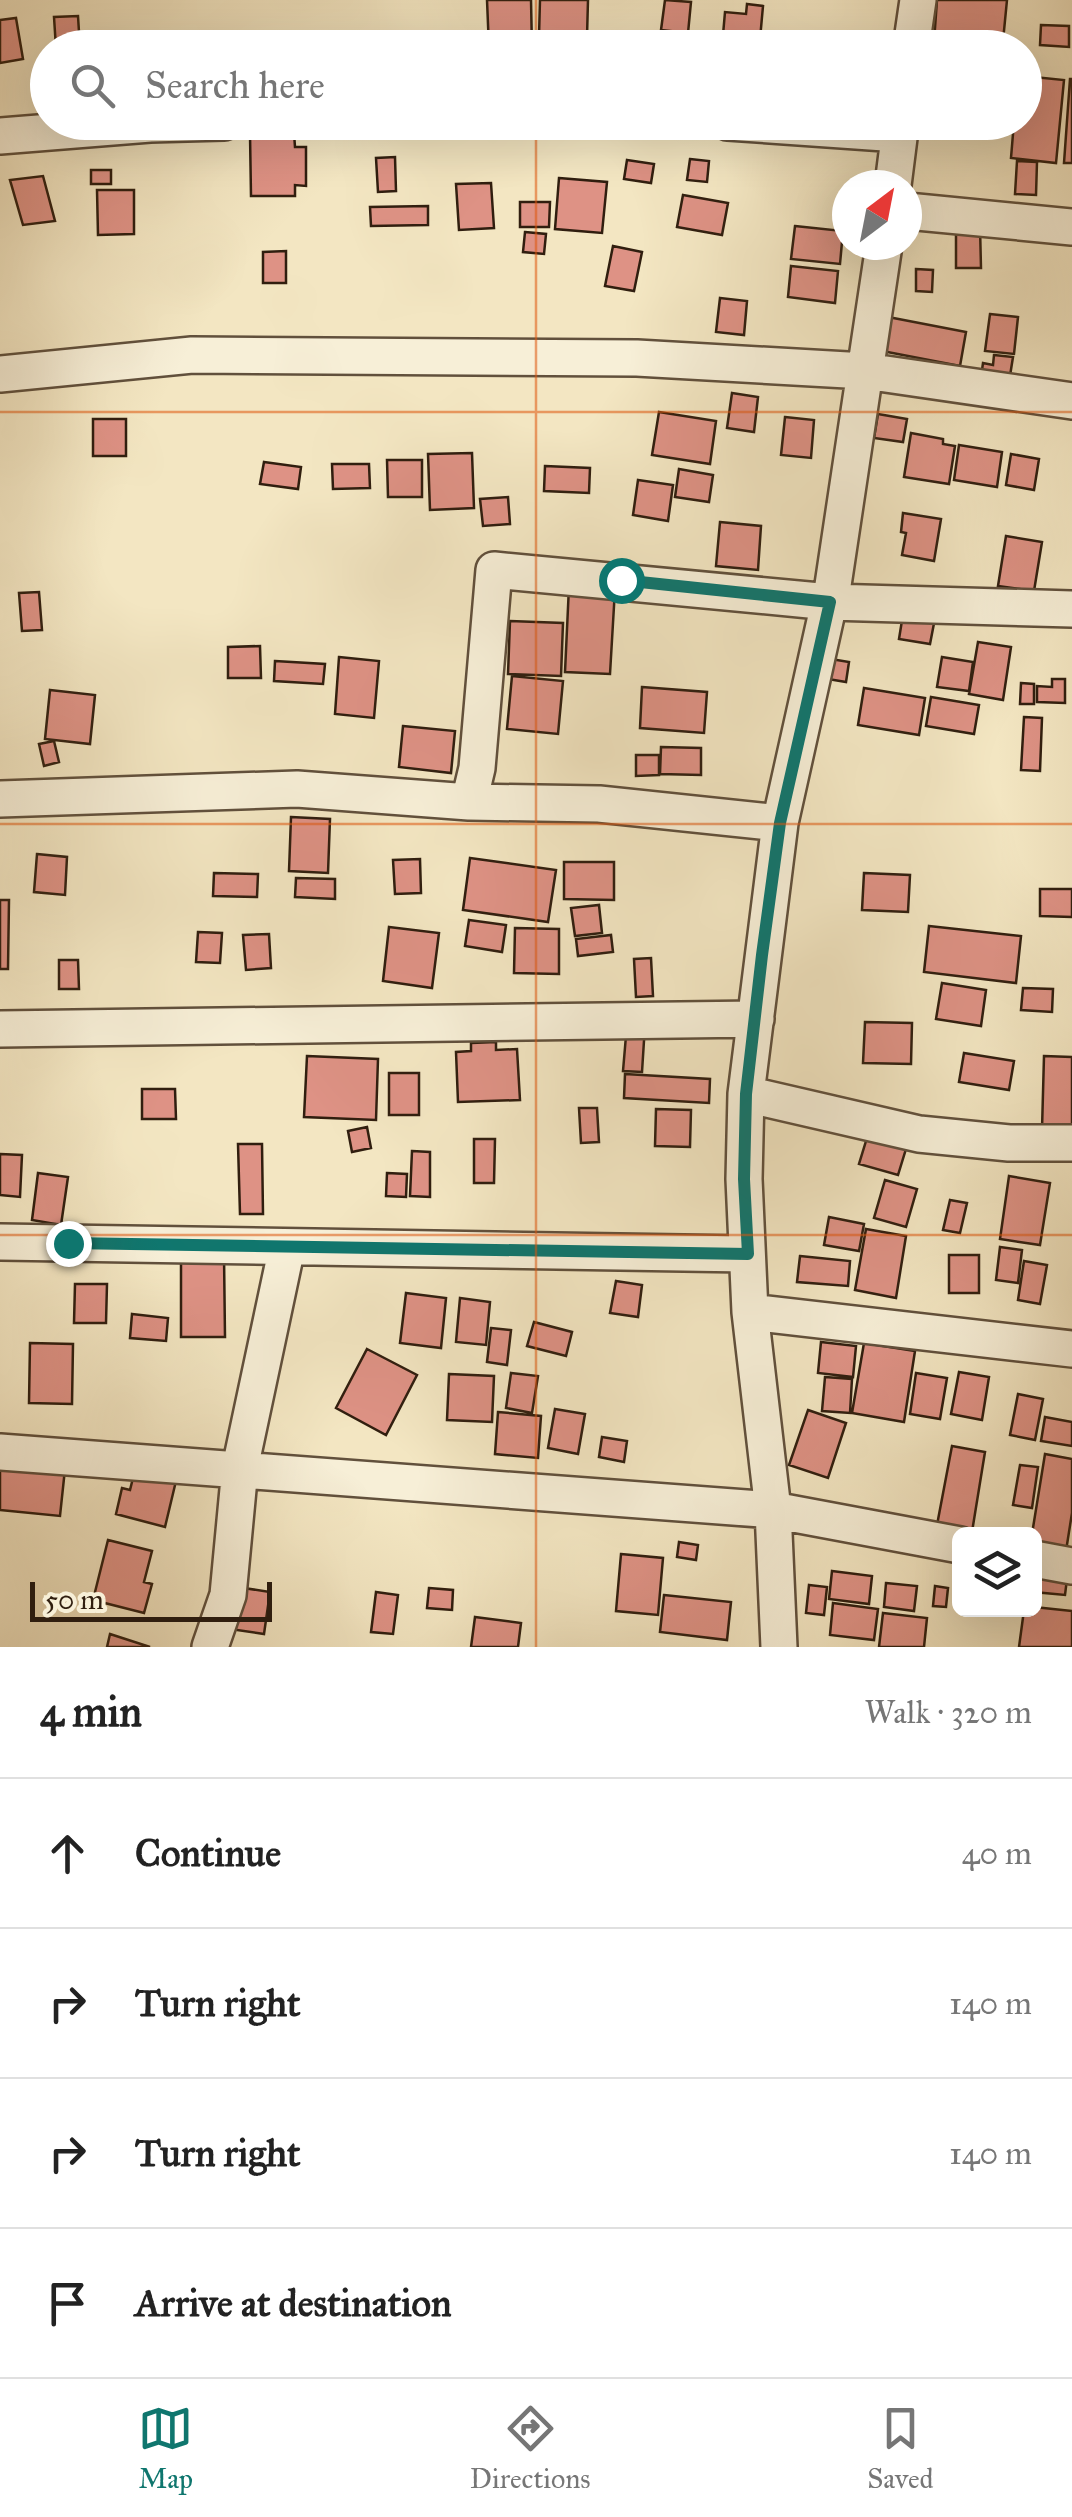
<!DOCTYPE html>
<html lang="en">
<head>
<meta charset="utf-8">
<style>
	:root { --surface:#fff; --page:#f2f2f2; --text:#222; --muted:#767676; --line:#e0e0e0; --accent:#0f766e }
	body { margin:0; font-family:"IM FELL Great Primer",serif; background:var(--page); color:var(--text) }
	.controls { position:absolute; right:30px; bottom:30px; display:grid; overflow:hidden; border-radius:15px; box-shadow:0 10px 40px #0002 }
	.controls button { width:90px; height:90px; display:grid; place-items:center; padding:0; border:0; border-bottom:2px solid var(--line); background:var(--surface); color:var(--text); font:50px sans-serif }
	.compass { position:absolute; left:832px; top:170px; width:90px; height:90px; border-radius:50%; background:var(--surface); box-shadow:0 10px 40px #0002; rotate:32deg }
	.scale { position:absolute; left:30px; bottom:25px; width:242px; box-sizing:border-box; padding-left:10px; border:5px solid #301e0f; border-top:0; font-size:28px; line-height:35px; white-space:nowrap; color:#301e0f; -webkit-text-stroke:8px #f7efd7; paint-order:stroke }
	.stop { position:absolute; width:30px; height:30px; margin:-22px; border:8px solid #0f766e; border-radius:50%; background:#fff }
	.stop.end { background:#0f766e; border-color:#fff; box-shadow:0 2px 10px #0008 }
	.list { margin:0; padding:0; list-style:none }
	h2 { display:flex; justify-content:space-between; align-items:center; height:130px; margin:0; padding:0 40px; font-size:42px }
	h2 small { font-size:32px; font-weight:400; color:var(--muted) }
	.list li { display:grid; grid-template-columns:65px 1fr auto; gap:30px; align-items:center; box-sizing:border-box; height:150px; padding:0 40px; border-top:2px solid var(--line) }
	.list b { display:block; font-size:38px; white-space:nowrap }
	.list em { font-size:32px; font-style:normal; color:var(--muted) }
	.icon { flex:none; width:55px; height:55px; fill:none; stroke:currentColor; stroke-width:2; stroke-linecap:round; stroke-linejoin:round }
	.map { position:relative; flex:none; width:1072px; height:1647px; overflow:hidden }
	.search { position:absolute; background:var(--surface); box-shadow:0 10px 40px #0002; left:30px; right:30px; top:30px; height:110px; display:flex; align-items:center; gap:25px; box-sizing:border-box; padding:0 35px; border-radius:55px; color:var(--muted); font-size:38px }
	.sheet { height:730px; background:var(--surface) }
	nav { display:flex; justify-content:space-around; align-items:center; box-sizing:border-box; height:140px; border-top:2px solid var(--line); background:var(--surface); font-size:28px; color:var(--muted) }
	nav a { display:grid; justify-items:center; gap:5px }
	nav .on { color:var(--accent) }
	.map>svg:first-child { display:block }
	.building { fill:#de9285; stroke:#301e0f; stroke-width:2.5 }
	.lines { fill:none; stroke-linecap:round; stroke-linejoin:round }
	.minor-casing { stroke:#61503c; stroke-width:40 }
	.minor { stroke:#f7efd7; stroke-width:35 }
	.route { stroke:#0f766e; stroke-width:12 }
	.grid { fill:none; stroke:#df560c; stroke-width:2.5; stroke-opacity:0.55 }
</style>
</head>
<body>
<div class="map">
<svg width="1072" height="1647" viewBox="0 0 1072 1647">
	<rect width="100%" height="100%" fill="#f3e6c2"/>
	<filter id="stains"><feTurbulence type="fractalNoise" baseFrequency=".002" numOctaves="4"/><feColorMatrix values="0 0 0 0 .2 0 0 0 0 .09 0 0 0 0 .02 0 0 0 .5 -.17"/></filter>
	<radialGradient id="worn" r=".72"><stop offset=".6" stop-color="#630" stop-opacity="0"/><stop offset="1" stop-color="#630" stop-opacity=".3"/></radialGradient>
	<path class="building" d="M487,0H531L532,48H489Z
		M540,0H588L587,37L539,36Z
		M665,0L691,2L688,33L661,30Z
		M937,0H1007L1003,41L934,42Z
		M747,4L763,6L760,39L723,35L725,12L746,14Z
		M78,16L80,48H56L54,17Z
		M16,18L23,59L0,63V20Z
		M1041,25L1069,26V47L1040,45Z
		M1024,76L1064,80L1056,163L1011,158L1014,122H1024Z
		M1070,79H1072V163H1064Z
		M294,133L295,147H306V186L295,185V196H251L250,134Z
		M395,157L396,191L378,192L376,158Z
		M690,159L709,161L707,182L687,180Z
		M627,160L654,164L651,183L624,179Z
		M1017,161L1037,162L1036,195L1015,194Z
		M91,170H111V184H91Z
		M43,176L55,221L23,225L10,180Z
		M559,178L607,182L602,233L555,229Z
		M491,183L494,228L459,230L456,184Z
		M97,190H134V234L98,235Z
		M683,195L728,203L722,235L677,227Z
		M520,202H550L549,227H520Z
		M428,206V225L371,226L370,207Z
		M795,226L843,231L840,264L791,259Z
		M956,227H980L981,268H956Z
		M525,232L546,234L544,254L523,252Z
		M613,246L642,252L634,291L605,286Z
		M286,251V283H263V252Z
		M791,266L838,271L835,303L788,297Z
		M916,269L933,270L932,292L916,291Z
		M720,298L747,301L744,335L716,332Z
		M990,314L1018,317L1014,354L985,351Z
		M883,316L966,332L960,366L877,350Z
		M994,355L1013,357L1009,382L981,377L983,363L993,365Z
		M732,393L758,397L754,432L727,428Z
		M659,412L716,421L710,464L652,455Z
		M878,414L907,419L903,442L874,438Z
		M785,417L814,420L811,458L781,455Z
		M93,419H126V456H93Z
		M911,433L943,439V444L955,446L949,484L904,477Z
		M959,445L1002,452L997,487L954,480Z
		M472,453L474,508L430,510L428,454Z
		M1011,454L1039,459L1034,490L1006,485Z
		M387,460H422V497H388Z
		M264,462L301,467L298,489L260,484Z
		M332,464H369L370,488L333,489Z
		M545,466L590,468L589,493L544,491Z
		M679,469L713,475L709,502L675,497Z
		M638,480L673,485L668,521L633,515Z
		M508,497L510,524L483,526L480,499Z
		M903,513L941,519L934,561L902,555L906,533L901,532Z
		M720,522L761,526L758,570L716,566Z
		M1006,536L1042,542L1034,591L998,586Z
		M569,586L615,589L610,674L565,672Z
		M39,592L42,630L22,631L19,593Z
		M904,608L936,613L930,644L899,639Z
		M510,621L563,623L561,676L508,674Z
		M978,642L1011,647L1003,700L969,694Z
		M260,646L261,678H228V647Z
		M339,657L379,661L374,718L335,714Z
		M819,657L849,662L846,682L816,677Z
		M942,657L973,662L969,691L937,687Z
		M275,661L325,664L323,684L274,681Z
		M512,676L563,681L558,734L507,729Z
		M1052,679H1065V703L1037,702V686L1052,687Z
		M1021,683L1034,684V704H1020Z
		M642,687L707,692L704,733L640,728Z
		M864,688L925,698L919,735L858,725Z
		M50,690L95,695L90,744L45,739Z
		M931,697L979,705L974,734L926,726Z
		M1024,717L1042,718L1040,771L1021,770Z
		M403,726L455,731L451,773L399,767Z
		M54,741L59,762L44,766L39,744Z
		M661,747L701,748V775L660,774Z
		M636,755H659V775L636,776Z
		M291,817L330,819L328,873L289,871Z
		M37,854L67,857L65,895L34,892Z
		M470,858L556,870L548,922L463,910Z
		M420,859L421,893L395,894L393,860Z
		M564,862H614V900L564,899Z
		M214,873L258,874L257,897L213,896Z
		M864,873L910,875L908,912L862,910Z
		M296,878L335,879V899L295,897Z
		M1040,889H1072V917L1040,916Z
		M0,900H9L8,969H0Z
		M599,905L602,933L575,936L571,908Z
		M469,920L506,925L502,952L465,946Z
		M929,926L1021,936L1016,983L924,972Z
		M389,927L439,933L432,988L383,981Z
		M515,928L559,929V974L514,973Z
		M198,932L222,933L220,963L196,962Z
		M269,934L271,968L246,970L243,935Z
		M611,935L613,952L578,956L576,939Z
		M651,958L653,996L636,997L634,959Z
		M59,960H78L79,989H59Z
		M942,983L986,990L981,1026L936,1019Z
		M1023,988L1053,989L1052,1012L1021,1010Z
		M865,1022L912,1023L911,1064L863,1063Z
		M627,1024L645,1025L642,1072L623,1071Z
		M496,1042V1050L517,1049L520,1100L458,1102L456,1052L471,1051V1043Z
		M964,1053L1014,1061L1009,1090L959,1082Z
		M307,1056L378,1059L376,1120L304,1117Z
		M1044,1056L1072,1057V1131L1042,1130Z
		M389,1073H419V1115H389Z
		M625,1074L710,1079L709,1103L624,1098Z
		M142,1089H175L176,1119H142Z
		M579,1108H597L599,1142L581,1143Z
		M656,1109L691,1110L690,1147L655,1146Z
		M367,1127L371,1148L352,1152L348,1131Z
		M870,1128L909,1139L898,1175L859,1164Z
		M474,1139H495L494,1183H474Z
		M238,1144H262L263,1214H240Z
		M412,1151L430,1152V1197L410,1196Z
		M0,1154L22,1155L20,1197L0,1195Z
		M38,1173L68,1177L61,1225L32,1220Z
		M387,1173L407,1174L406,1197L386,1196Z
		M1009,1176L1050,1183L1040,1245L1000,1239Z
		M885,1180L917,1189L906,1227L874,1218Z
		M950,1200L967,1203L960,1233L943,1230Z
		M829,1217L864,1224L859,1251L824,1245Z
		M866,1229L906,1236L896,1298L855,1290Z
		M1000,1247L1022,1250L1018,1283L996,1280Z
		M181,1255H224L225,1337H181Z
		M949,1255H979V1293H949Z
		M800,1256L850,1261L848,1286L797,1282Z
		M1024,1261L1047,1265L1040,1304L1018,1300Z
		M616,1281L642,1285L638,1317L610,1313Z
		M75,1284H107L106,1323H74Z
		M406,1293L446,1298L441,1348L400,1343Z
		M460,1298L490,1302L486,1345L456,1342Z
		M132,1314L168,1318L166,1341L130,1338Z
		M534,1322L572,1332L566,1356L527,1346Z
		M491,1328L511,1330L507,1365L487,1362Z
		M821,1342L856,1346L853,1377L818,1373Z
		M30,1343L73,1344L72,1404L29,1403Z
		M864,1343L915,1351L904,1422L852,1413Z
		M367,1349L417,1375L386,1435L336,1408Z
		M959,1372L989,1377L982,1420L951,1414Z
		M511,1373L538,1376L532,1413L506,1408Z
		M916,1373L947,1378L940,1419L910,1414Z
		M449,1374L494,1376L492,1422L447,1420Z
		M825,1377L852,1379L850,1413L822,1411Z
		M1018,1394L1043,1399L1035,1440L1010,1435Z
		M555,1409L585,1414L578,1454L548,1448Z
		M808,1410L846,1423L828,1478L789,1465Z
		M498,1412L541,1416L538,1458L495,1454Z
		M1045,1417L1072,1422V1446L1041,1441Z
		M602,1437L627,1441L624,1462L599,1457Z
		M952,1446L985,1452L972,1532L937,1525Z
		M1045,1454L1072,1459V1513L1066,1551L1034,1546V1534H1032Z
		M0,1457L65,1469L60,1516L0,1510Z
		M1020,1465L1038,1467L1032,1508L1013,1505Z
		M135,1470L176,1481L165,1527L116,1514L122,1488L130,1490Z
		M108,1540L152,1551L144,1582L152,1584L144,1613L93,1600Z
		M679,1542L698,1545L696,1560L677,1557Z
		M621,1554L663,1558L658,1615L616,1611Z
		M1034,1567L1068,1571L1065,1595L1034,1592Z
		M832,1571L872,1576L869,1604L829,1599Z
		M886,1583L917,1586L914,1611L884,1607Z
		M809,1585L827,1587L824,1615L806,1613Z
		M935,1586L948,1588L946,1607L933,1606Z
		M237,1587L270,1592L264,1634L230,1629Z
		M429,1588L453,1590L452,1610L427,1608Z
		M376,1592L398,1595L393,1634L371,1632Z
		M664,1595L731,1602L727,1640L660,1632Z
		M833,1603L878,1609L874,1640L830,1635Z
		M1034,1607L1072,1611V1647H1019L1024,1610H1034Z
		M883,1613L927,1618L924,1647H879Z
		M475,1617L521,1623L518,1647H471Z
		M110,1634L150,1647H107Z"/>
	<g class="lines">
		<g class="minor-casing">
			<path id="minor" d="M911,48L918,0
				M728,122L899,134
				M0,136L150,124L224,122
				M893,185L901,122
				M907,211L1072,227
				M0,374L192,355L637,358L865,371L1072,401
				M0,799L297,789L469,802L599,804L780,823
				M469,802L477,768L494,570L830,602L1072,609
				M0,1029L756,1019
				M746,1094L919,1134L1009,1143H1072
				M0,1242L747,1254
				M750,1312L1072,1349
				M0,1452L773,1510L960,1545
				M1034,1559L1072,1566
				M210,1647L228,1595L240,1468L287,1247
				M779,1647L773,1510L750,1312L744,1179L746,1094L780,823L833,585L884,245"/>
		</g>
		<use href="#minor" class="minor"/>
	</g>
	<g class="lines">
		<path class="route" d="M68,1243L748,1254L744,1179L746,1094L762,955L780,823L830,602L621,580"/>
	</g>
	<path class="grid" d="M536,0V48M536,122V1647M0,412H1072M0,824H1072M0,1235H1072"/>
	<rect width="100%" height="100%" filter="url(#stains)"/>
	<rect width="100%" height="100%" fill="url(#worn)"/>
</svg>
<div class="controls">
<button><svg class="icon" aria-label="layers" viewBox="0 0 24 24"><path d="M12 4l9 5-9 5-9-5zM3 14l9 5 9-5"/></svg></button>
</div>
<svg class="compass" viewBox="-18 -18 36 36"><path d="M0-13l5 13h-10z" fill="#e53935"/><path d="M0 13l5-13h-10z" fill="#767676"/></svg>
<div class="scale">50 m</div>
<div class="stop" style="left:621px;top:580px"></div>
<div class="stop end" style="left:68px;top:1243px"></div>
<div class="search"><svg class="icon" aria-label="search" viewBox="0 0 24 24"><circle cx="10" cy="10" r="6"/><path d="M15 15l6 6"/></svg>Search here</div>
</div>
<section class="sheet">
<h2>4 min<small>Walk · 320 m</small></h2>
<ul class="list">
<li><svg class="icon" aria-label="ahead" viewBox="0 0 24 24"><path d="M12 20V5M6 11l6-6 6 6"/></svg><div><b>Continue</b></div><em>40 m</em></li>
<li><svg class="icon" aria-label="right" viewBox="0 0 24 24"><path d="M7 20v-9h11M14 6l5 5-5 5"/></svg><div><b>Turn right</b></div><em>140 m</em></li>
<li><svg class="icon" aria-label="right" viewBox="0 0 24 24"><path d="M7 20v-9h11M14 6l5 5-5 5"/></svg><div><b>Turn right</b></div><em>140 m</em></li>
<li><svg class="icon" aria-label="arrive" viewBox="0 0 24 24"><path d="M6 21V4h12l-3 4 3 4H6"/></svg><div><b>Arrive at destination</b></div></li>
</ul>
</section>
<nav>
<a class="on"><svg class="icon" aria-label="map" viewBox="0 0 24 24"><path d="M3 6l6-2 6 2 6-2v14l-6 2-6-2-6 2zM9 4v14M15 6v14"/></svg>Map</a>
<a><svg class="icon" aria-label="directions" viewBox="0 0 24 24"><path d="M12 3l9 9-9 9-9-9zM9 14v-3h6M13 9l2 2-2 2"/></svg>Directions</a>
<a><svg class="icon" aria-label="saved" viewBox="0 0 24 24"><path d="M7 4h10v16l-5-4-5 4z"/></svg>Saved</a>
</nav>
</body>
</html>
